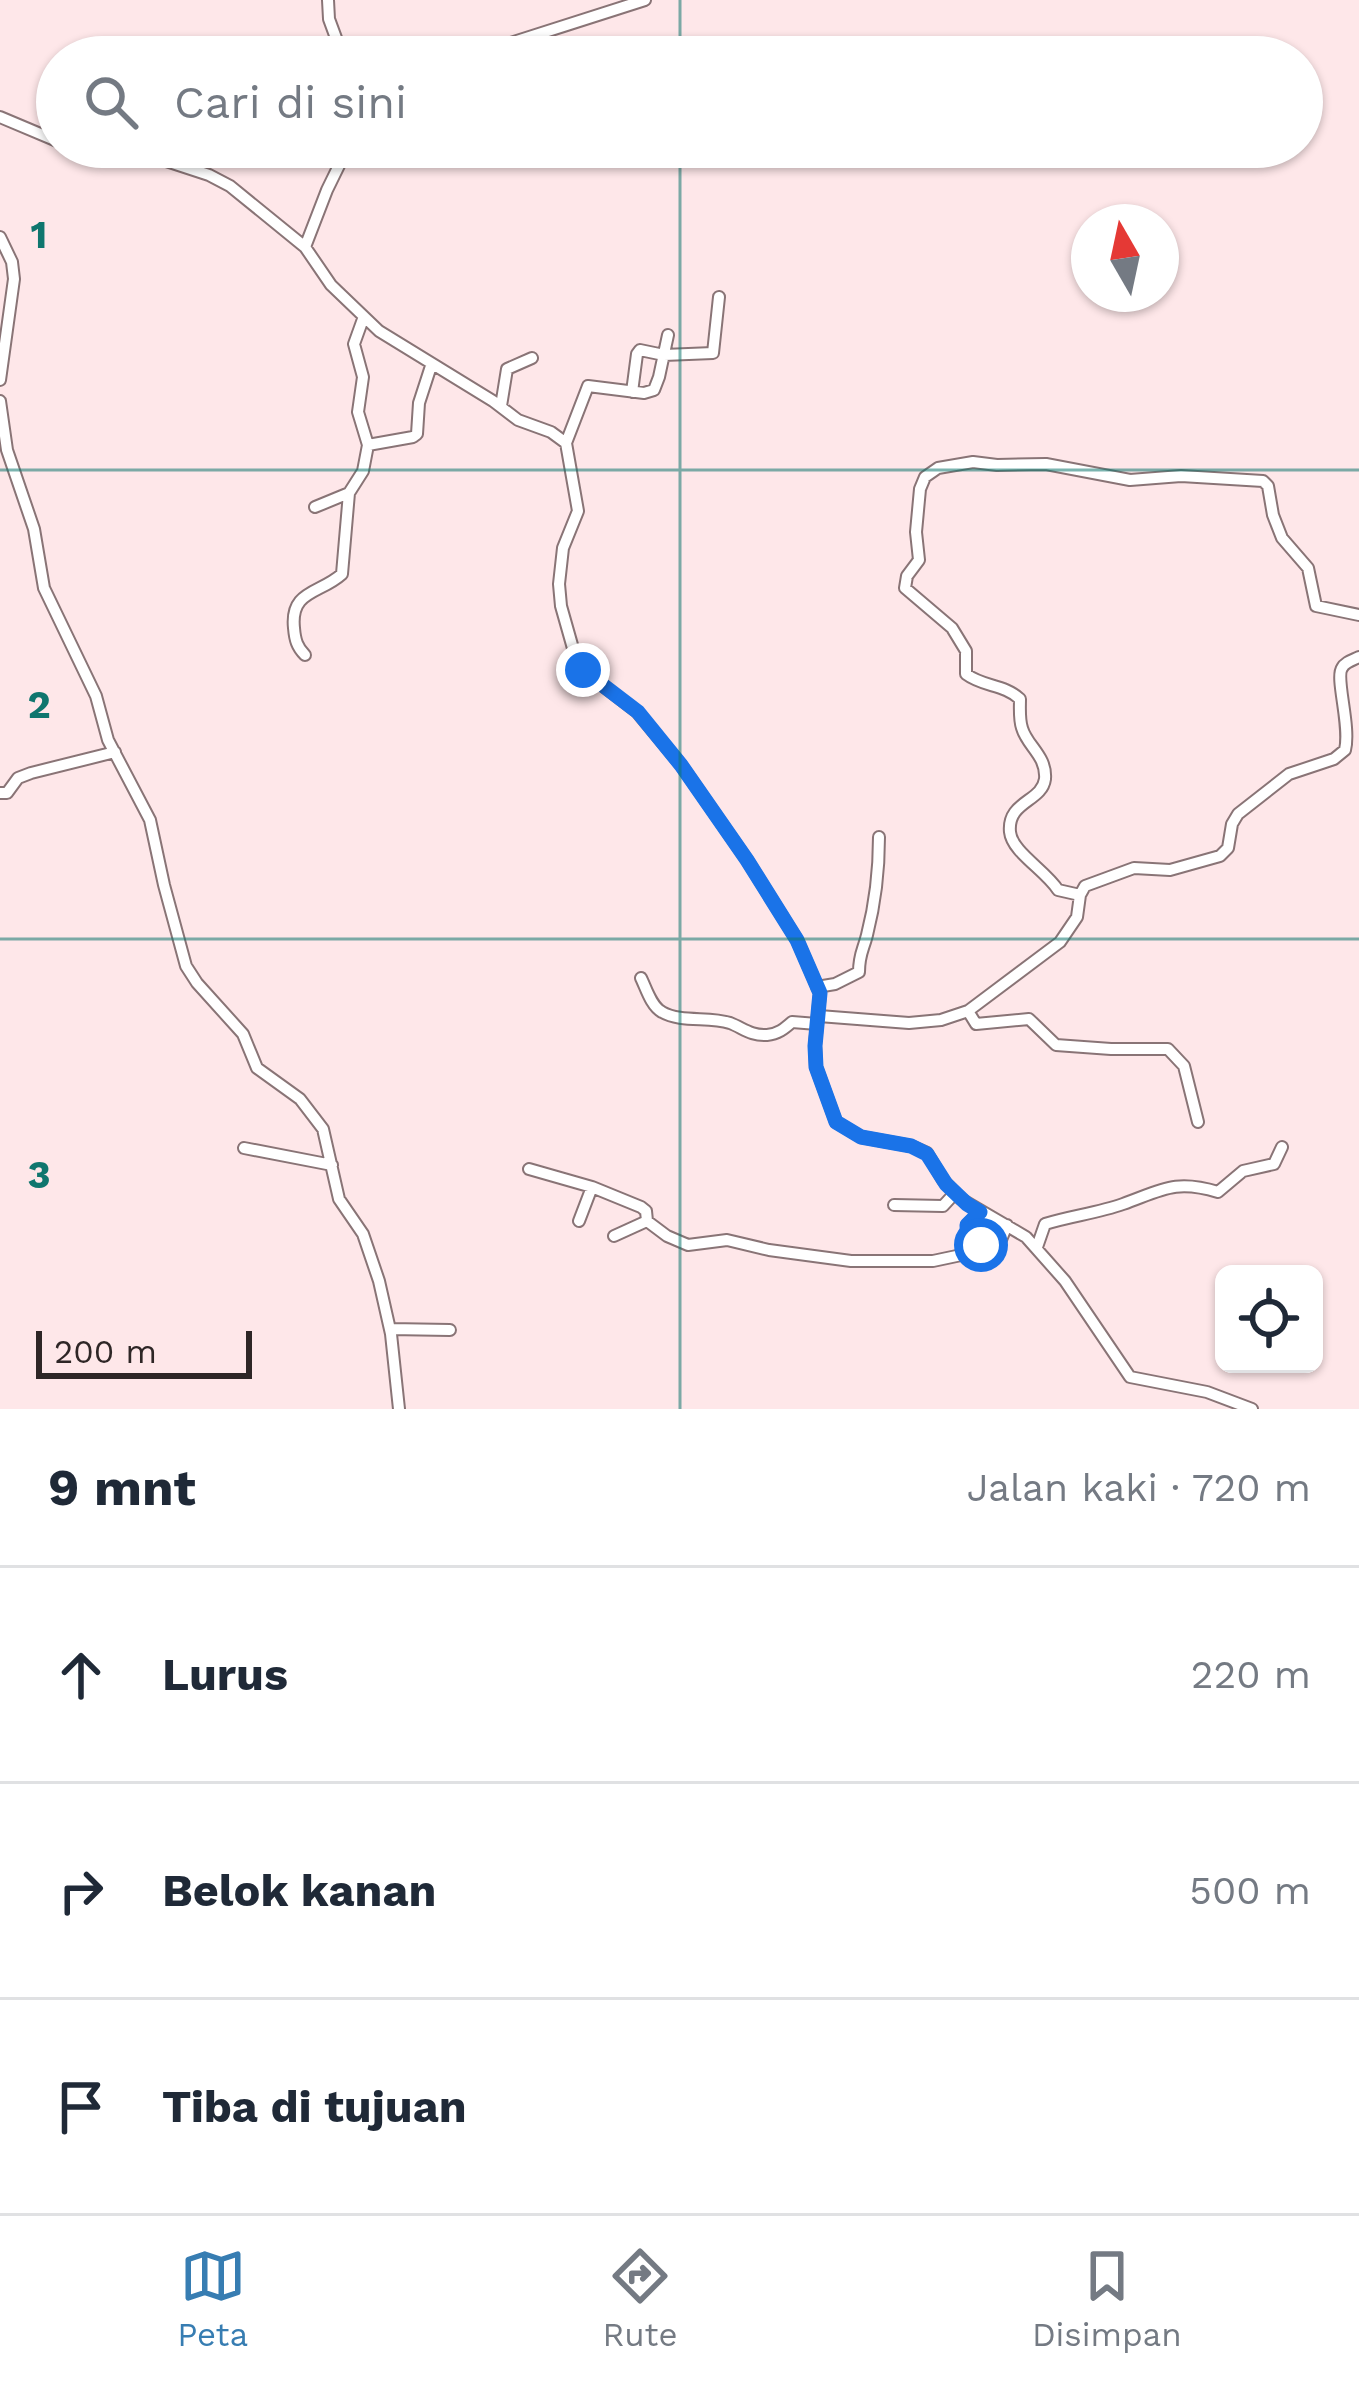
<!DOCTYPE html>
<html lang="id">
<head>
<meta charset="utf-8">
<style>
	:root { --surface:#fff; --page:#f2f2f3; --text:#1f2937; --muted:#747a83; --line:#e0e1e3; --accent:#377db2 }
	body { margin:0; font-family:"Work Sans",sans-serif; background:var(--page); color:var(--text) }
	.controls { position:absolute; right:36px; bottom:36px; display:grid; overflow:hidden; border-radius:18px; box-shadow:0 3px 9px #0004 }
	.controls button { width:108px; height:108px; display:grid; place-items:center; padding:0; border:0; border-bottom:3px solid var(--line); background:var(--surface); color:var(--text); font:60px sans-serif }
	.compass { position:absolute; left:1071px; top:204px; width:108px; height:108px; border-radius:50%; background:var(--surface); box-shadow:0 3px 9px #0004; rotate:351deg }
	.scale { position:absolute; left:36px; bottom:30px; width:216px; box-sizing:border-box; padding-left:12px; border:6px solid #2e2626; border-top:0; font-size:33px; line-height:42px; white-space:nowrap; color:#2e2626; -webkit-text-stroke:9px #fee7e9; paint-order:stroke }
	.stop { position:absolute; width:36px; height:36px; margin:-27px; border:9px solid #1a73e8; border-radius:50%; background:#fff }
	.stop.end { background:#1a73e8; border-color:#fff; box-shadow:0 3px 12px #0008 }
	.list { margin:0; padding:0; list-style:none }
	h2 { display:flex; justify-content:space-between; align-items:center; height:156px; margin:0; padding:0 48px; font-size:51px }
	h2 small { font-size:39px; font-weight:400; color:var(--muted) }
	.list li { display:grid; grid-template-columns:78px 1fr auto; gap:36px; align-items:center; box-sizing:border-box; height:216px; padding:0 48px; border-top:3px solid var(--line) }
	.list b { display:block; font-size:45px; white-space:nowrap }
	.list em { font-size:39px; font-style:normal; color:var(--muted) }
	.icon { flex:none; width:66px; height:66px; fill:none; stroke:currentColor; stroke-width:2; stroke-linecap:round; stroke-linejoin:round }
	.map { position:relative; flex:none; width:1359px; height:1409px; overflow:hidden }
	.search { position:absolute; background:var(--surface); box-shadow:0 3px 9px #0004; left:36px; right:36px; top:36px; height:132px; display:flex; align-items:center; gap:30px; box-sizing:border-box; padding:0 42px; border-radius:66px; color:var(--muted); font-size:45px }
	.sheet { height:804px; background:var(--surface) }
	nav { display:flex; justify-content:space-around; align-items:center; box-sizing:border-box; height:168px; border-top:3px solid var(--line); background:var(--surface); font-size:33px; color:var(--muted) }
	nav a { display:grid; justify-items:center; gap:6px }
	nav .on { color:var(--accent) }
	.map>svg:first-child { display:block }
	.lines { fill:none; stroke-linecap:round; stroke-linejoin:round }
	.minor-casing { stroke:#897476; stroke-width:14 }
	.minor { stroke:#fff; stroke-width:10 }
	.route { stroke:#1a73e8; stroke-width:15 }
	.grid { fill:none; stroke:#0f766e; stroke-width:3; stroke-opacity:0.55 }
	.grid-label { font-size:39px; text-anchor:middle; font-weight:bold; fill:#0f766e; stroke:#fee7e9; stroke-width:12; stroke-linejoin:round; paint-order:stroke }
</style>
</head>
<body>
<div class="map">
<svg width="1359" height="1409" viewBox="0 0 1359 1409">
	<rect width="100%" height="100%" fill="#fee7e9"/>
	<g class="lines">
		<g class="minor-casing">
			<path id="minor" d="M328,0L329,19L343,57
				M467,57L645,0
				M0,117L57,141
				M81,147L145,154L209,175L230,186L305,247L331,285L379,331L493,401L518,420L551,432L566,443L578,511L563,548L559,584L561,606L576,659L586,673L637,712L681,765L747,860L797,940L820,993L815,1045L816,1067L836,1122L861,1137L911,1146L927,1153L943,1180L961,1199L1026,1237L1065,1281L1130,1377L1207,1392L1252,1409
				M0,237L12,262L14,279L0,380
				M305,247L327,190L348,147
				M632,392L637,354L640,350L664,355L713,353L719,297
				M0,401L7,450L34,529L44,588L96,696L108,740L150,820L164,885L186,966L197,983L243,1034L257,1068L300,1099L323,1129L339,1199L363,1234L379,1281L391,1334L399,1409
				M501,406L507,369L532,358
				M566,443L588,386L644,393L654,390L659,377L668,335
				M368,445L413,437L417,434L419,403L431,366
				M315,507L349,493L363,471L368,445L358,412L363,377L354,344L363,319
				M305,655C297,647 295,640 294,628C290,590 320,594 342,574L349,493
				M0,793H7L18,778L31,773L115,752
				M1080,895L1058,890C1045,870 1012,852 1010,832C1007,801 1042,802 1045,779C1047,756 1027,746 1022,728C1019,719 1020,708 1020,699C1004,684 983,687 966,674V651L952,628L905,588L907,576L919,560L916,532L920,489L925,477L938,468L973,462L997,465L1046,464L1130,480L1181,476L1263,481L1268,486L1273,515L1282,538L1308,568L1316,606L1359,615
				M641,978C646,988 651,1006 662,1012C681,1023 709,1016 730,1023C743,1028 751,1036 767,1035C778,1034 784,1029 792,1022L817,1024
				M817,987L835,984L859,972C859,954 863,951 867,935C875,904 879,869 879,837
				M968,1011L976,1024L1029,1019L1056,1045L1111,1049H1168L1184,1066L1198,1122
				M819,1016L909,1023L941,1020L968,1011L1060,942L1077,917L1080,895L1085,886L1134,868L1170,870L1220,856L1228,848L1232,824L1238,814L1289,774L1334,759L1345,750C1351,726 1335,678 1342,668C1345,662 1353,660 1359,657
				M244,1148L332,1165
				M529,1169L592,1187L641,1207L646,1211L647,1221L667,1236L688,1245L727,1240L769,1250L851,1261H933L966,1254L985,1243L1000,1242L1007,1225
				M894,1205L943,1206L955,1193
				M579,1221L592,1187
				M614,1236L647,1221
				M1037,1247L1045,1224C1070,1216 1098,1213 1123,1204C1162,1190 1175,1179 1218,1192L1243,1171L1274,1164L1282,1147
				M968,1253L967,1225L980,1212
				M390,1329L450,1330"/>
		</g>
		<use href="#minor" class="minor"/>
	</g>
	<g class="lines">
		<path class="route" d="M583,670L638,712L681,765L747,860L797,940L820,993L815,1046L816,1067L836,1122L861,1137L911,1146L927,1154L946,1184L967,1204L980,1212L967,1225L968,1253L981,1245"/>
	</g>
	<path class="grid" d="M680,0V57M680,147V1409M0,470H1359M0,939H1359"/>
	<g class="grid-label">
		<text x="39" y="248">1</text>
		<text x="39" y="718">2</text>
		<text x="39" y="1188">3</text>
	</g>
</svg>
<div class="controls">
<button><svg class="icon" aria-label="locate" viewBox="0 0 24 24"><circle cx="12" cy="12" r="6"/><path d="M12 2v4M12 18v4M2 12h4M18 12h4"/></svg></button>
</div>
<svg class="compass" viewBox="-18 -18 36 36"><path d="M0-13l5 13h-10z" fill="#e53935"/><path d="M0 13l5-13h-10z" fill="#747a83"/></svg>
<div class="scale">200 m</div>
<div class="stop" style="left:981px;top:1245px"></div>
<div class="stop end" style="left:583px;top:670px"></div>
<div class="search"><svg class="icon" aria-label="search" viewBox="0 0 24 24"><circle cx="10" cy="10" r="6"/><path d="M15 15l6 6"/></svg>Cari di sini</div>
</div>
<section class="sheet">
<h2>9 mnt<small>Jalan kaki · 720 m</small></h2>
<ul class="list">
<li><svg class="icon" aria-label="ahead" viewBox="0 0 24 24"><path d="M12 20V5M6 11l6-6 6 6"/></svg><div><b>Lurus</b></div><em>220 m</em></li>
<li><svg class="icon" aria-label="right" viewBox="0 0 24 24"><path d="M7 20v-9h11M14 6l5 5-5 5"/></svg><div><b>Belok kanan</b></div><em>500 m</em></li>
<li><svg class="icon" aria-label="arrive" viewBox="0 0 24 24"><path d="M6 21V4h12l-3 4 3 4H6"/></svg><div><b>Tiba di tujuan</b></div></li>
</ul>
</section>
<nav>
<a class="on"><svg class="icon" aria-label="map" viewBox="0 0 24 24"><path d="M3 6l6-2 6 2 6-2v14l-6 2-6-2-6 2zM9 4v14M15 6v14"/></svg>Peta</a>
<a><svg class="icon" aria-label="directions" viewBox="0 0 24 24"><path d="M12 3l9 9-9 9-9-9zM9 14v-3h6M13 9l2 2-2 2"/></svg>Rute</a>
<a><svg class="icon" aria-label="saved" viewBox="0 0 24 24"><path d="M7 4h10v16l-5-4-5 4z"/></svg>Disimpan</a>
</nav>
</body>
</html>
